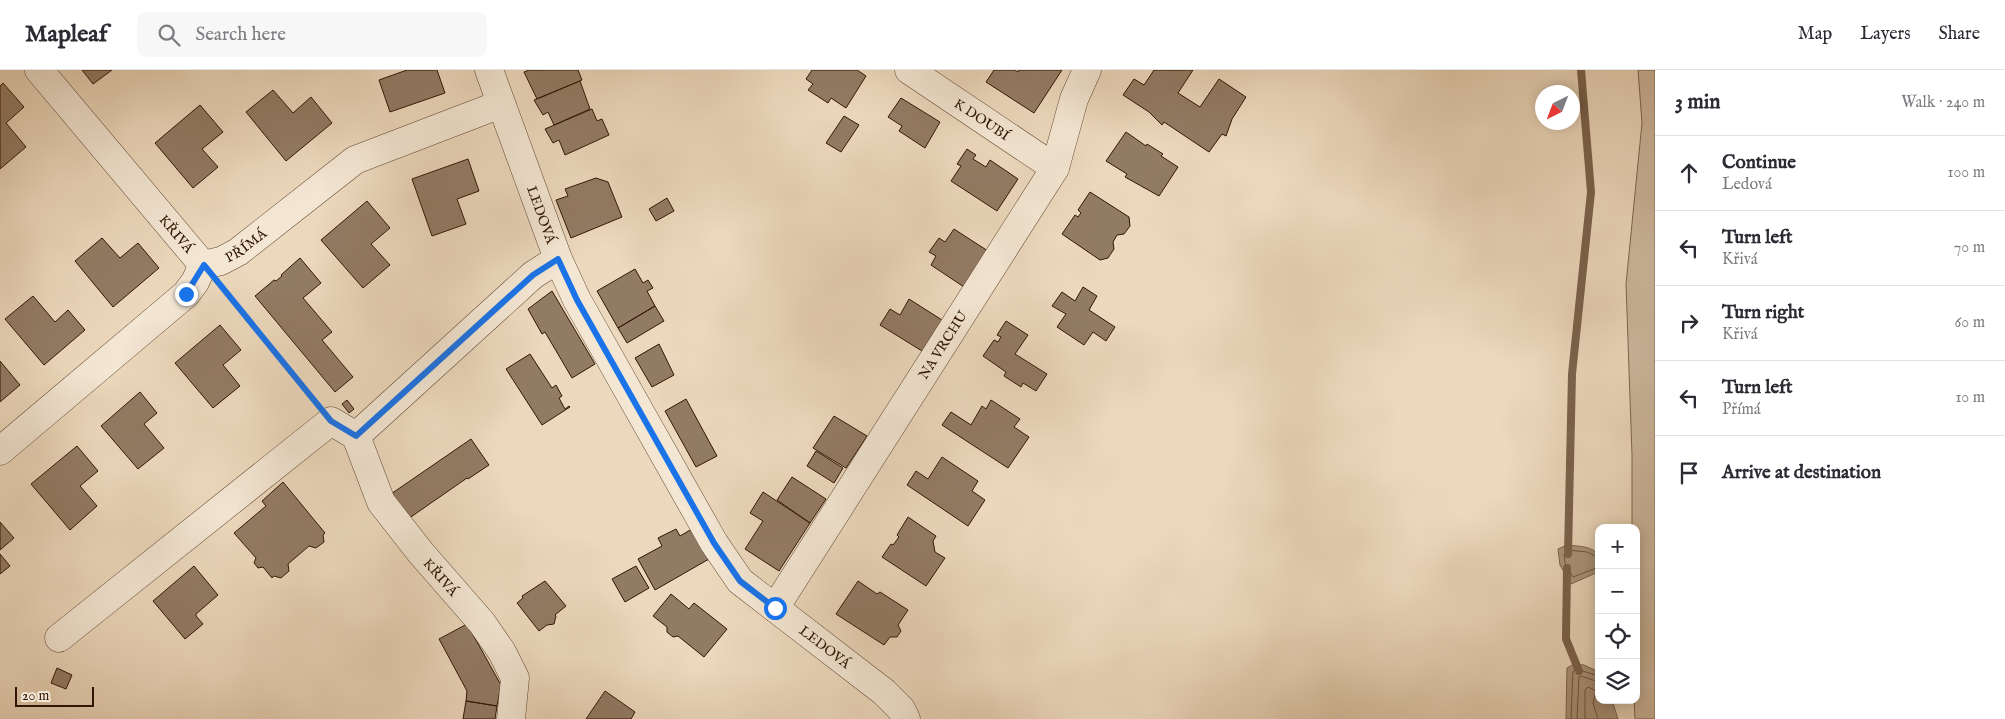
<!DOCTYPE html>
<html lang="en">
<head>
<meta charset="utf-8">
<style>
	:root { --surface:#fff; --page:#f7f7f7; --text:#2b2b33; --muted:#7c7c81; --line:#e1e1e2 }
	body { margin:0; font-family:"IM FELL English",serif; background:var(--page); color:var(--text) }
	.controls { position:absolute; right:15px; bottom:15px; display:grid; overflow:hidden; border-radius:10px; box-shadow:0 2px 12px #0003 }
	.controls button { width:45px; height:45px; display:grid; place-items:center; padding:0; border:0; border-bottom:1px solid var(--line); background:var(--surface); color:var(--text); font:25px sans-serif }
	.compass { position:absolute; left:1535px; top:15px; width:45px; height:45px; border-radius:50%; background:var(--surface); box-shadow:0 2px 12px #0003; rotate:222deg }
	.scale { position:absolute; left:15px; bottom:12px; width:79px; box-sizing:border-box; padding-left:5px; border:2px solid #311604; border-top:0; font-size:14px; line-height:18px; white-space:nowrap; color:#311604; -webkit-text-stroke:4px #f3e6d3; paint-order:stroke }
	.stop { position:absolute; width:15px; height:15px; margin:-11px; border:4px solid #1a73e8; border-radius:50%; background:#fff }
	.stop.end { background:#1a73e8; border-color:#fff; box-shadow:0 1px 5px #0008 }
	.list { margin:0; padding:0; list-style:none }
	h2 { display:flex; justify-content:space-between; align-items:center; height:65px; margin:0; padding:0 20px; font-size:21px }
	h2 small { font-size:16px; font-weight:400; color:var(--muted) }
	.list li { display:grid; grid-template-columns:32px 1fr auto; gap:15px; align-items:center; box-sizing:border-box; height:75px; padding:0 20px; border-top:1px solid var(--line) }
	.list b { display:block; font-size:19px; white-space:nowrap }
	.list p { margin:0; font-size:16px; white-space:nowrap; color:var(--muted) }
	.list em { font-size:16px; font-style:normal; color:var(--muted) }
	.icon { flex:none; width:28px; height:28px; fill:none; stroke:currentColor; stroke-width:2; stroke-linecap:round; stroke-linejoin:round }
	.map { position:relative; flex:none; width:1655px; height:649px; overflow:hidden }
	header { display:flex; align-items:center; gap:30px; box-sizing:border-box; height:70px; padding:0 25px; background:var(--surface); border-bottom:1px solid var(--line) }
	header strong { font-size:24px }
	nav { display:flex; gap:28px; margin-inline-start:auto; font-size:18px }
	.search { width:350px; height:45px; background:var(--page); display:flex; align-items:center; gap:12px; box-sizing:border-box; padding:0 18px; border-radius:10px; color:var(--muted); font-size:19px }
	main { display:flex }
	aside { flex:1; background:var(--surface) }
	.map>svg:first-child { display:block }
	.green { fill:#ccb79d; stroke:#7e6650 }
	.water { fill:#ac967d; stroke:#7b634d }
	.lines { fill:none; stroke-linecap:round; stroke-linejoin:round }
	.shore { stroke:#6e5640; stroke-width:1 }
	.stream { stroke:#7b634d; stroke-width:8 }
	.building { fill:#927b64; stroke:#311604 }
	.minor-casing { stroke:#604632; stroke-width:29 }
	.path { stroke:#311604; stroke-width:3; stroke-dasharray:4 2.5; stroke-linecap:butt }
	.minor { stroke:#f3e6d3; stroke-width:28 }
	.route { stroke:#1a73e8; stroke-width:6 }
	.labels { text-anchor:middle; stroke-width:4; stroke-linejoin:round; paint-order:stroke }
	.street-label { font-size:14px; fill:#311604; stroke:#f3e6d3 }
</style>
</head>
<body>
<header>
<strong>Mapleaf</strong>
<div class="search"><svg class="icon" aria-label="search" viewBox="0 0 24 24"><circle cx="10" cy="10" r="6"/><path d="M15 15l6 6"/></svg>Search here</div>
<nav><a>Map</a><a>Layers</a><a>Share</a></nav>
</header>
<main>
<div class="map">
<svg width="1655" height="649" viewBox="0 0 1655 649">
	<rect width="100%" height="100%" fill="#ecd8bc"/>
	<filter id="stains"><feTurbulence type="fractalNoise" baseFrequency=".004" numOctaves="4"/><feColorMatrix values="0 0 0 0 .2 0 0 0 0 .09 0 0 0 0 .02 0 0 0 .5 -.17"/></filter>
	<radialGradient id="worn" r=".72"><stop offset=".6" stop-color="#630" stop-opacity="0"/><stop offset="1" stop-color="#630" stop-opacity=".3"/></radialGradient>
	<path class="green" d="M1638,0H1655V649H1635L1634,630H1636V458H1632V385L1626,214L1642,53Z"/>
	<path class="water" d="M1567,475C1586,477 1604,476 1598,502L1571,514L1560,495L1558,479Z
		M1574,594L1584,595L1599,602V630H1612L1618,649H1566L1567,598Z"/>
	<g class="lines">
		<path class="shore" d="M1599,488L1587,482L1568,480L1564,484L1565,493L1573,507L1599,497
			M1571,649L1573,601L1576,599L1599,606
			M1577,649L1579,607L1581,606L1599,612
			M1585,649V620L1588,617L1596,621L1593,633L1598,649"/>
		<path class="stream" d="M1568,484L1572,304L1591,122L1581,0
			M1567,498L1566,569L1579,601"/>
	</g>
	<path class="building" d="M82,0H112L93,14Z
		M407,0H437L445,23L390,42L379,10Z
		M529,0H578L582,10L537,29L524,2Z
		M812,0H857L866,6L846,38L831,28L828,33L808,20L813,14L806,9Z
		M994,0H1015L1018,2L1019,0H1062L1034,43L986,12Z
		M1154,0H1193L1178,23L1200,37L1219,9L1246,27L1232,49L1226,66L1222,64L1209,82L1164,52L1162,55L1149,42L1123,25L1134,9L1144,15Z
		M580,11L590,39L554,55L548,42L543,45L534,30Z
		M3,13L24,37L6,53L26,77L0,99V16Z
		M273,20L293,43L311,27L332,53L286,91L246,42Z
		M901,28L940,52L925,78L899,61L902,56L888,47Z
		M200,35L223,62L202,79L218,97L193,118L155,73Z
		M592,39L597,51L602,49L609,65L565,85L559,70L553,73L545,59Z
		M844,46L859,55L841,82L826,73Z
		M1126,62L1146,76L1147,74L1163,84L1161,86L1178,97L1159,126L1125,107L1127,104L1106,91Z
		M967,79L976,85L973,89L986,97L990,90L1018,109L997,141L951,111L961,96L957,94Z
		M468,89L479,121L457,129L466,154L432,166L412,109Z
		M596,108L608,112L622,147L571,168L556,130L568,126L565,119Z
		M1090,122L1129,147L1130,156L1124,164L1117,165L1113,172L1114,179L1108,188L1100,190L1062,164L1075,145L1078,147L1081,143L1078,140Z
		M667,128L674,141L656,151L649,139Z
		M367,131L390,158L371,174L390,195L363,218L321,170Z
		M954,159L988,181L964,217L931,195L936,186L929,182L939,168L945,172Z
		M102,168L120,188L138,173L159,198L113,237L75,191Z
		M300,188L321,213L303,228L332,262L322,270L353,307L335,322L255,226L274,210L276,211L282,206L281,205Z
		M635,199L643,213L648,210L653,218L647,221L655,236L618,258L597,221Z
		M1083,217L1097,226L1089,240L1115,257L1106,271L1093,262L1084,275L1057,257L1066,244L1052,236L1062,222L1075,231Z
		M552,221L595,294L572,308L545,262L542,264L528,239Z
		M33,226L55,252L68,240L85,260L44,295L5,249Z
		M909,229L942,250L922,281L880,255L890,239L900,245Z
		M655,236L664,251L627,273L618,258Z
		M1006,251L1028,265L1015,284L1047,304L1036,321L1023,313L1021,317L1004,306L1006,302L983,286L994,270L998,272L1001,267L997,265Z
		M220,255L241,280L223,295L240,316L213,338L175,293Z
		M659,274L674,305L652,317L635,288Z
		M530,284L552,318L556,315L562,326L559,328L565,339L569,336L570,337L542,355L506,299Z
		M0,291L20,315L0,332Z
		M140,322L157,343L144,354L164,378L138,399L101,356Z
		M686,329L717,386L696,397L665,341Z
		M347,330L354,339L349,343L342,334Z
		M991,330L1020,349L1014,357L1029,367L1008,398L942,355L951,342L971,355L982,336L986,339Z
		M834,346L867,366L846,398L813,378Z
		M471,369L489,395L468,409L467,408L408,449L391,424Z
		M77,376L98,401L80,416L97,436L70,460L31,414Z
		M816,381L843,398L834,413L807,396Z
		M942,387L978,411L972,421L985,430L968,456L907,415L916,401L928,409Z
		M792,407L826,429L810,453L777,430Z
		M283,412L325,463L323,465L324,472L316,478L309,476L288,494L289,501L281,508L274,506L272,508L263,497L258,498L254,493L256,488L234,463L266,436L262,431Z
		M763,422L810,453L779,501L745,479L763,451L750,443Z
		M908,447L936,466L933,471L935,482L945,488L926,516L882,487L891,474L893,475L899,467L897,465Z
		M0,452L14,468L0,480Z
		M676,459L680,466L692,459L709,489L655,520L638,489L662,476L658,468Z
		M0,484L10,496L0,504Z
		M194,496L218,525L196,544V546L203,554L185,569L153,531Z
		M636,496L649,518L625,532L612,509Z
		M545,511L566,536L555,545L556,546L554,554L547,555L539,561L517,533L523,528L522,526Z
		M858,511L877,524L880,522L908,540L898,555L901,561L897,567H890L884,575L836,544Z
		M671,524L689,539L694,533L727,559L704,587L678,566L673,567L667,562V557L653,546Z
		M467,554L501,615L497,636L466,631L467,621L439,569Z
		M57,598L72,605L66,619L51,613Z
		M605,621L635,642L631,649H586Z
		M466,631L497,636L495,649H463Z"/>
	<g class="lines">
		<g class="minor-casing">
			<g id="minor">
				<path id="s1" d="M39,0L203,195"/>
				<path id="s2" d="M489,0L558,189L577,230L714,473L740,511L884,622L901,639L906,649"/>
				<path id="s3" d="M909,0L1055,98"/>
				<path id="s4" d="M0,381L186,224L195,212L203,195L221,191L238,182L355,90L501,34"/>
				<path id="s5" d="M775,538L1055,98L1074,29L1087,0"/>
				<path d="M59,568L331,351L356,366"/>
				<path d="M511,649L515,608L502,582L482,553L421,483L381,432L356,366L533,205L558,189"/>
			</g>
		</g>
		<path class="path" d="M222,218L315,331"/>
		<use href="#minor" class="minor"/>
	</g>
	<g class="lines">
		<path class="route" d="M186,224L204,195L331,351L356,366L533,205L558,189L577,230L714,473L740,511L775,538"/>
	</g>
	<g class="labels">
		<g class="street-label">
			<text dy="5" stroke="none"><textPath href="#s3" startOffset="88">K DOUBÍ</textPath></text>
			<text dy="5" stroke="none"><textPath href="#s2" startOffset="154">LEDOVÁ</textPath></text>
			<text dy="5" stroke="none"><textPath href="#s1" startOffset="214">KŘIVÁ</textPath></text>
			<text dy="5" stroke="none"><textPath href="#s4" startOffset="325">PŘÍMÁ</textPath></text>
			<text dy="5" stroke="none"><textPath href="#s5" startOffset="312">NA VRCHU</textPath></text>
			<text transform="translate(441 507) rotate(49)" y="5">KŘIVÁ</text>
			<text dy="5" stroke="none"><textPath href="#s2" startOffset="679">LEDOVÁ</textPath></text>
		</g>
	</g>
	<rect width="100%" height="100%" filter="url(#stains)"/>
	<rect width="100%" height="100%" fill="url(#worn)"/>
</svg>
<div class="controls">
<button>+</button>
<button>−</button>
<button><svg class="icon" aria-label="locate" viewBox="0 0 24 24"><circle cx="12" cy="12" r="6"/><path d="M12 2v4M12 18v4M2 12h4M18 12h4"/></svg></button>
<button><svg class="icon" aria-label="layers" viewBox="0 0 24 24"><path d="M12 4l9 5-9 5-9-5zM3 14l9 5 9-5"/></svg></button>
</div>
<svg class="compass" viewBox="-18 -18 36 36"><path d="M0-13l5 13h-10z" fill="#e53935"/><path d="M0 13l5-13h-10z" fill="#7c7c81"/></svg>
<div class="scale">20 m</div>
<div class="stop" style="left:775px;top:538px"></div>
<div class="stop end" style="left:186px;top:224px"></div>
</div>
<aside>
<h2>3 min<small>Walk · 240 m</small></h2>
<ul class="list">
<li><svg class="icon" aria-label="ahead" viewBox="0 0 24 24"><path d="M12 20V5M6 11l6-6 6 6"/></svg><div><b>Continue</b><p>Ledová</p></div><em>100 m</em></li>
<li><svg class="icon" aria-label="left" viewBox="0 0 24 24"><path d="M17 20v-9H6M10 6l-5 5 5 5"/></svg><div><b>Turn left</b><p>Křivá</p></div><em>70 m</em></li>
<li><svg class="icon" aria-label="right" viewBox="0 0 24 24"><path d="M7 20v-9h11M14 6l5 5-5 5"/></svg><div><b>Turn right</b><p>Křivá</p></div><em>60 m</em></li>
<li><svg class="icon" aria-label="left" viewBox="0 0 24 24"><path d="M17 20v-9H6M10 6l-5 5 5 5"/></svg><div><b>Turn left</b><p>Přímá</p></div><em>10 m</em></li>
<li><svg class="icon" aria-label="arrive" viewBox="0 0 24 24"><path d="M6 21V4h12l-3 4 3 4H6"/></svg><div><b>Arrive at destination</b></div></li>
</ul>
</aside>
</main>
</body>
</html>
